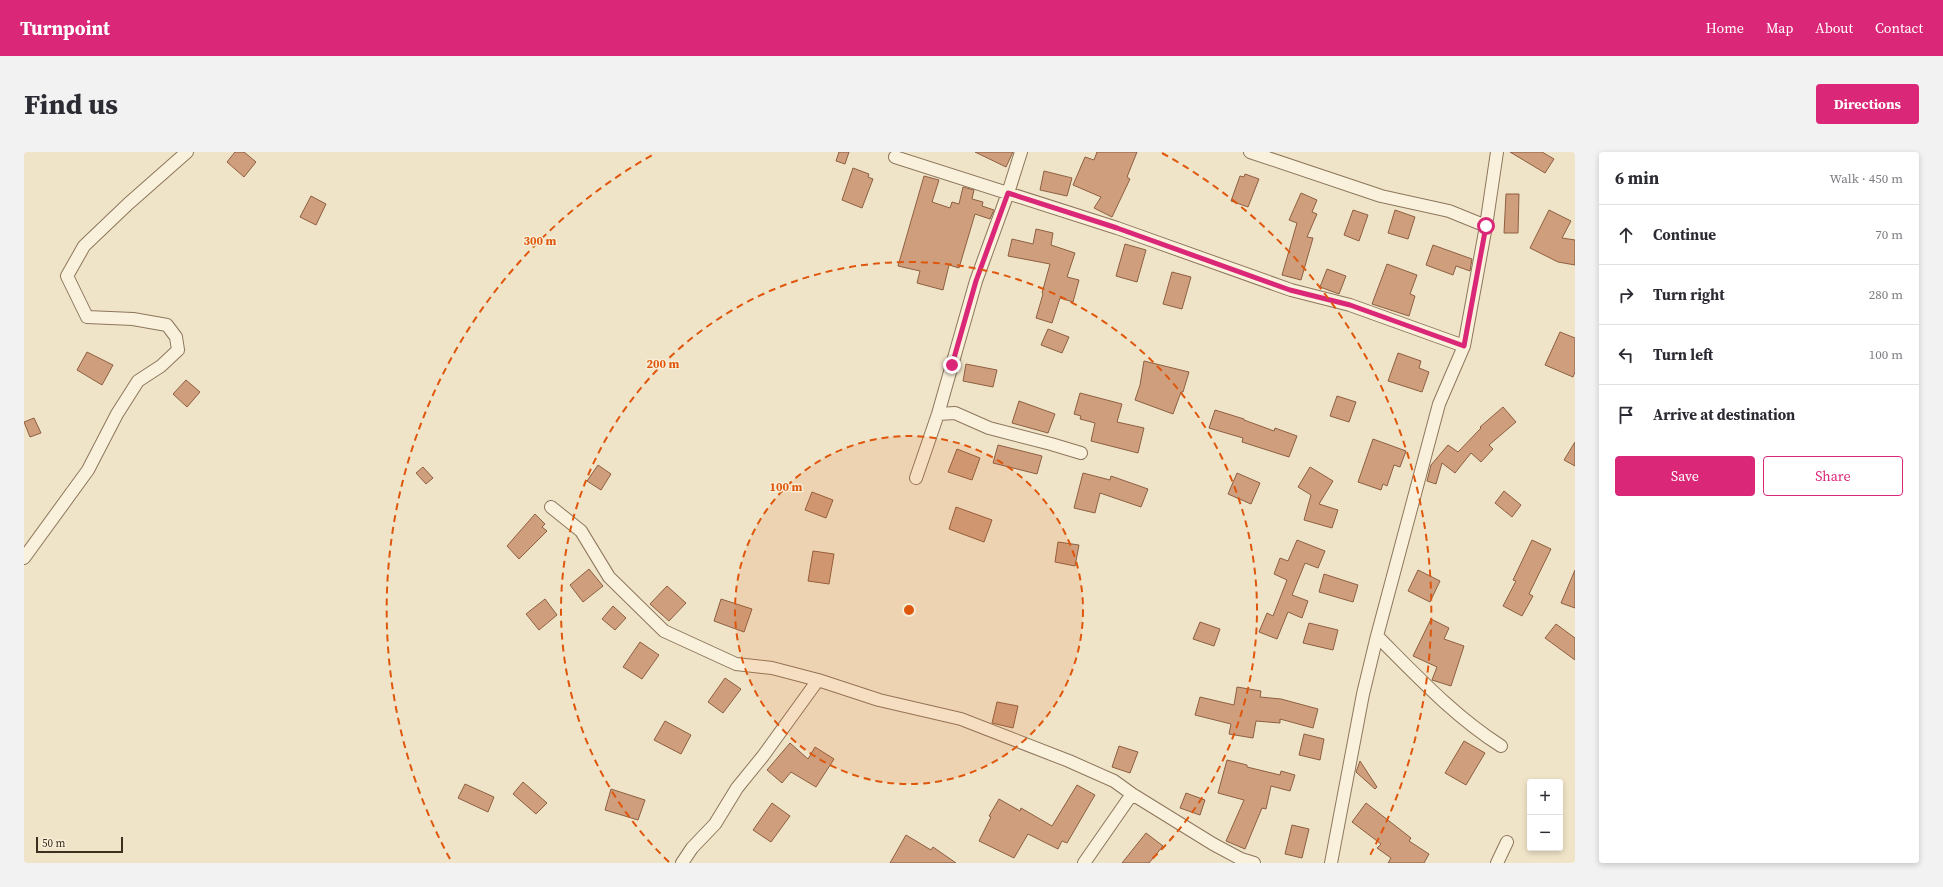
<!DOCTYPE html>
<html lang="en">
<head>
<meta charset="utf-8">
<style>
	:root { --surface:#fff; --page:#f2f2f3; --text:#2b2b33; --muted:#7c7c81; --line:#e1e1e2; --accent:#db2777 }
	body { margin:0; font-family:"Source Serif 4",serif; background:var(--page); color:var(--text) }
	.controls { position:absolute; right:12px; bottom:12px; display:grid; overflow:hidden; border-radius:4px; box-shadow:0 2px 6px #0003 }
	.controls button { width:36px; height:36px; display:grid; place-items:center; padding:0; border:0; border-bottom:1px solid var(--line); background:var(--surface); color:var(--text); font:20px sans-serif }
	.scale { position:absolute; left:12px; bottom:10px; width:87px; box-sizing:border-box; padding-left:4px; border:2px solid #3d2e20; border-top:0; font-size:11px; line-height:14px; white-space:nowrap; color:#3d2e20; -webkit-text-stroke:3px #f7eed8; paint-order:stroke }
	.stop { position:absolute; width:12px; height:12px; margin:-9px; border:3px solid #db2777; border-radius:50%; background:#fff }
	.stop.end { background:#db2777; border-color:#fff; box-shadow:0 1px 4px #0008 }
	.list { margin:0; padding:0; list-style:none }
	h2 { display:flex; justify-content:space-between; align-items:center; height:52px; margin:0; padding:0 16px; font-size:17px }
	h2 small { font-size:13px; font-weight:400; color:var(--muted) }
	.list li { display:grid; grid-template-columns:26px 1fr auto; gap:12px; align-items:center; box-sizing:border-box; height:60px; padding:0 16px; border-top:1px solid var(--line) }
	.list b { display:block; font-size:15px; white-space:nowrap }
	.list em { font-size:13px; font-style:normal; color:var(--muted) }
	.actions { display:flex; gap:8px; padding:12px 16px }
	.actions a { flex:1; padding:9px 0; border:1px solid var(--accent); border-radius:4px; text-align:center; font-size:14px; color:var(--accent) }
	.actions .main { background:var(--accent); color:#fff }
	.icon { flex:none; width:22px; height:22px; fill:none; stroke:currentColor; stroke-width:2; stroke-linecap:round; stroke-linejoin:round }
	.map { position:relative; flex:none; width:1551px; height:711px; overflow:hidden; border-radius:4px }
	header { display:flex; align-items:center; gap:24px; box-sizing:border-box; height:56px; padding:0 20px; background:var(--accent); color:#fff }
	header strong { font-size:19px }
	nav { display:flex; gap:22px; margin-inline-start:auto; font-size:14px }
	.intro { display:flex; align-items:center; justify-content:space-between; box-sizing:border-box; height:96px; padding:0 24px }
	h1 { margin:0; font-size:28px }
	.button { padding:10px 18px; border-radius:4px; background:var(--accent); color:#fff; font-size:14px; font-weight:700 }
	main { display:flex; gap:24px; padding:0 24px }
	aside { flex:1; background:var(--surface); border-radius:4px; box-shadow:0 2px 6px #0003 }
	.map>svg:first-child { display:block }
	.building { fill:#cf9f7d; stroke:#8d5f41 }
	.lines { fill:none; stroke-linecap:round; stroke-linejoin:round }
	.minor-casing { stroke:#8d765c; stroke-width:14 }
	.minor { stroke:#faf1dc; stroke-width:12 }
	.route { stroke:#db2777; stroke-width:5 }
	.ring { fill:none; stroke:#df570d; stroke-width:2; stroke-dasharray:7 5 }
	.centre { fill:#df570d; stroke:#f7eed8; stroke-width:2 }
	.ring-label { font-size:12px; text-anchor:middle; font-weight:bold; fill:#df570d; stroke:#f7eed8; stroke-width:3; stroke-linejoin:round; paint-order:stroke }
</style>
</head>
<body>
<header>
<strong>Turnpoint</strong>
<nav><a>Home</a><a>Map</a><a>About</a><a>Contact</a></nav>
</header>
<div class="intro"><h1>Find us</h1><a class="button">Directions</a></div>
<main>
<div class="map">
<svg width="1551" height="711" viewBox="0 0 1551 711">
	<rect width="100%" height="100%" fill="#f0e4c8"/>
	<path class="building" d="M211,0H220L232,10L220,25L203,10Z
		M815,0H825L821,12L812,9Z
		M951,0H989L982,15Z
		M1073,0H1113L1103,25L1106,27L1088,65L1070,56L1077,45L1049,33L1061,5L1070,8Z
		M1486,0H1518L1530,7L1521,21Z
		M829,16L845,22L844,25L849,27L838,56L818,48Z
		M1020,19L1048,26L1043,44L1016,38Z
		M1221,22L1235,27L1224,55L1207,49L1216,24L1220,25Z
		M900,24L915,28L908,50L926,56L928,50L935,52L939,35L950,38L948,47L959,50L958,54L970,58L966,67L951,62L935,116L925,113L919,138L893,131L896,119L874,114Z
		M1277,41L1293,48L1288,60L1293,62L1283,85L1289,86L1277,128L1258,123L1273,71L1265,68Z
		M1482,42H1495L1494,81H1480Z
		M287,44L302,52L292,73L276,65Z
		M1329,58L1344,63L1335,89L1320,83Z
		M1371,58L1391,65L1384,87L1364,81Z
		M1525,58L1547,69L1538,86L1551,88V113L1534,110L1506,96Z
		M1012,77L1029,81L1027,93L1051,101L1043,125L1055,128L1049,150L1036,146L1028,171L1012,166L1019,142L1018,141L1026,112L984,104L988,87L1009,92Z
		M1101,92L1122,98L1113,130L1092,124Z
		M1409,93L1448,107L1446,119L1432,114L1429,123L1402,113Z
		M1363,112L1393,123L1386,142L1391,144L1385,164L1348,152Z
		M1303,117L1322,124L1315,142L1296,135Z
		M1148,120L1167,125L1158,157L1139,152Z
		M1024,177L1045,185L1038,201L1017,193Z
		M1536,180L1551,186V220L1549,225L1521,213Z
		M63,200L89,213L78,233L53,218Z
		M1374,201L1397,209L1395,216L1405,220L1398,240L1364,229Z
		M1120,209L1165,220L1159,240H1157L1149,262L1111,248L1116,233Z
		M942,212L973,218L969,235L939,229Z
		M162,228L176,240L163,255L149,242Z
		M1056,241L1098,252L1093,270L1120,276L1114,301L1067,289L1071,271L1056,267L1057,264L1050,262Z
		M1313,244L1332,250L1325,270L1306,264Z
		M995,249L1031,262L1024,281L988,271Z
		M1479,255L1492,270L1465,293L1469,297L1457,310L1447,301L1431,321L1418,311L1412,332L1403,329L1407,313L1424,293L1434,300L1457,276L1456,275Z
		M1191,258L1220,267V268L1250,279L1251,276L1273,284L1265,305L1218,290L1219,286L1185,276Z
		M10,266L17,281L6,285L0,270Z
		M1349,287L1382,299L1376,315L1370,313L1363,334L1359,332L1357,338L1334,330Z
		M1551,290V314L1540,308Z
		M974,293L1018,304L1013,322L969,311Z
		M933,297L956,306L948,328L924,320Z
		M574,313L587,322L577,338L563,329Z
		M399,315L409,326L402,332L392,321Z
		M1286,315L1309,329L1295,352L1314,358L1308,376L1280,368L1287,343L1274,335Z
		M1059,321L1086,328L1087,324L1124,337L1117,355L1076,341L1071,361L1050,356Z
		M1213,321L1236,331L1227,352L1204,342Z
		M1480,339L1497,353L1488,365L1471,351Z
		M788,340L809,348L802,366L781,358Z
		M932,355L968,368L960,390L925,377Z
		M511,362L521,372L518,375L523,379L495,407L483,394Z
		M1273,388L1301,399L1294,416L1281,411L1268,443L1284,449L1278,466L1264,460L1253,487L1235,480L1243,461L1249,464L1263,428L1250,422L1256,406L1264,409Z
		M1508,388L1527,397L1505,442L1509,444L1498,464L1479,454L1492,429L1489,428Z
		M1034,390L1055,393L1051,414L1031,410Z
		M789,399L810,402L805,432L784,429Z
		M565,417L579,434L559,450L546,433Z
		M1394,418L1416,429L1406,450L1384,439Z
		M1551,418V456L1537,451Z
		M1300,422L1334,433L1329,450L1295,440Z
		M643,434L662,451L645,469L626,452Z
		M521,447L533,463L515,478L502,462Z
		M697,447L728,457L720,480L690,469Z
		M589,454L602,466L591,478L578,467Z
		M1407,467L1425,476L1420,487L1440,494L1427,534L1408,528L1413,515L1389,504Z
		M1176,470L1196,477L1190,494L1169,487Z
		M1285,471L1314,478L1309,498L1279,491Z
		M1532,472L1551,486V508L1521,486Z
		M616,490L635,503L618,527L599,515Z
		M701,526L717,537L699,561L684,550Z
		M1213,535L1237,539L1236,545L1257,547L1294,557L1289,576L1256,567V571L1232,569L1229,586L1205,582L1207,572L1171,563L1176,545L1210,553Z
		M973,550L994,554L989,576L968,571Z
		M641,569L667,583L657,602L630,588Z
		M1280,582L1300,587L1296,608L1275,603Z
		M1440,589L1461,601L1442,633L1421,621Z
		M766,591L784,607L791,595L810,607L792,635L767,620L758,631L743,618Z
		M1095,594L1114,600L1106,621L1088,615Z
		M1203,608L1223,613V615L1256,623L1257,619L1271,623L1266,639L1247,634L1242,657L1238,656L1221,697L1202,689L1220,648L1194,641Z
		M1336,609L1353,635L1351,637L1332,620Z
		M499,630L523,651L512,662L489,642Z
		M441,632L470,645L464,660L434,646Z
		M1053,633L1071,643L1043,691L1038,689L1034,697L1004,682L990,706L955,689L967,665L965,664L975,647L996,659L997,656L1028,674Z
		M587,637L621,648L614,668L581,658Z
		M1162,641L1181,648L1176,663L1156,656Z
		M748,651L766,664L747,690L729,678Z
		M1342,651L1387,686L1385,689L1405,702L1400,711H1364L1367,706L1353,696L1357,692L1328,670Z
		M1268,673L1285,677L1278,706L1261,702Z
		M1122,681L1139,694L1125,711H1098Z
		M882,683L907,698L909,695L932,711H866Z"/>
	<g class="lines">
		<g class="minor-casing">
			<path id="minor" d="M1226,0L1357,44L1425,59L1462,74
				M871,5L1093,76L1267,138L1326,153L1440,194
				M914,262L931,261L965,276L1027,292L1057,301
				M892,326L914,262L952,129L984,41L997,0
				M527,355L557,379L585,425L640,479L712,512L748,516L794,528L855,548L937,567L1045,609L1090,629L1108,642
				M0,406L64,318L93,262L114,229L137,214L154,198L152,185L143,173L109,167L63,165L43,124L60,94L104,52L163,0
				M1353,484C1392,523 1430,564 1477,594
				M658,711L668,696L691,672L713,636L739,604L794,528
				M1060,711L1108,642L1189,692L1217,707L1230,711
				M1307,711L1339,542L1353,484L1415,252L1440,194L1462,74L1473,0
				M1473,711L1483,690"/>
		</g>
		<use href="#minor" class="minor"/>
	</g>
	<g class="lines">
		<path class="route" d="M928,213L952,129L984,41L1093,76L1266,138L1326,153L1440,194L1462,74"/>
	</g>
	<circle cx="885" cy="458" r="174" fill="#df570d" fill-opacity=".12"/>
	<g class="ring">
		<circle cx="885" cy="458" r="174"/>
		<path d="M645 710A348 348 0 1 1 1125 710"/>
		<path d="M426 707A522 522 0 0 1 632 1M1138 1A522 522 0 0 1 1344 707"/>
	</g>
	<circle cx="885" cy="458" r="6" class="centre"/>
	<g class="ring-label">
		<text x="516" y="93">300 m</text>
		<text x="639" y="216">200 m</text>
		<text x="762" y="339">100 m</text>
	</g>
</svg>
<div class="controls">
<button>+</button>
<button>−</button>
</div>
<div class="scale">50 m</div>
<div class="stop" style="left:1462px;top:74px"></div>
<div class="stop end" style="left:928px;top:213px"></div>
</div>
<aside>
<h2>6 min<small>Walk · 450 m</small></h2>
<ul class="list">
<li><svg class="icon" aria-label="ahead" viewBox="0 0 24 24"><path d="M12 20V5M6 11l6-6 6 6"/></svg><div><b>Continue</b></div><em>70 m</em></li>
<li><svg class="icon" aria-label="right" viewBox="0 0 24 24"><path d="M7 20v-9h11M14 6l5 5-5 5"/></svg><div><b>Turn right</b></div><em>280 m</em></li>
<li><svg class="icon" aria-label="left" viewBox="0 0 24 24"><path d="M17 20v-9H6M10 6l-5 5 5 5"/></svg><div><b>Turn left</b></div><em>100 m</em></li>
<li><svg class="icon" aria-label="arrive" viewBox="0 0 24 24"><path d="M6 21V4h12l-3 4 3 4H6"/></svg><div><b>Arrive at destination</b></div></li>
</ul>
<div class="actions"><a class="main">Save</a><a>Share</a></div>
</aside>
</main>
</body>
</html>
